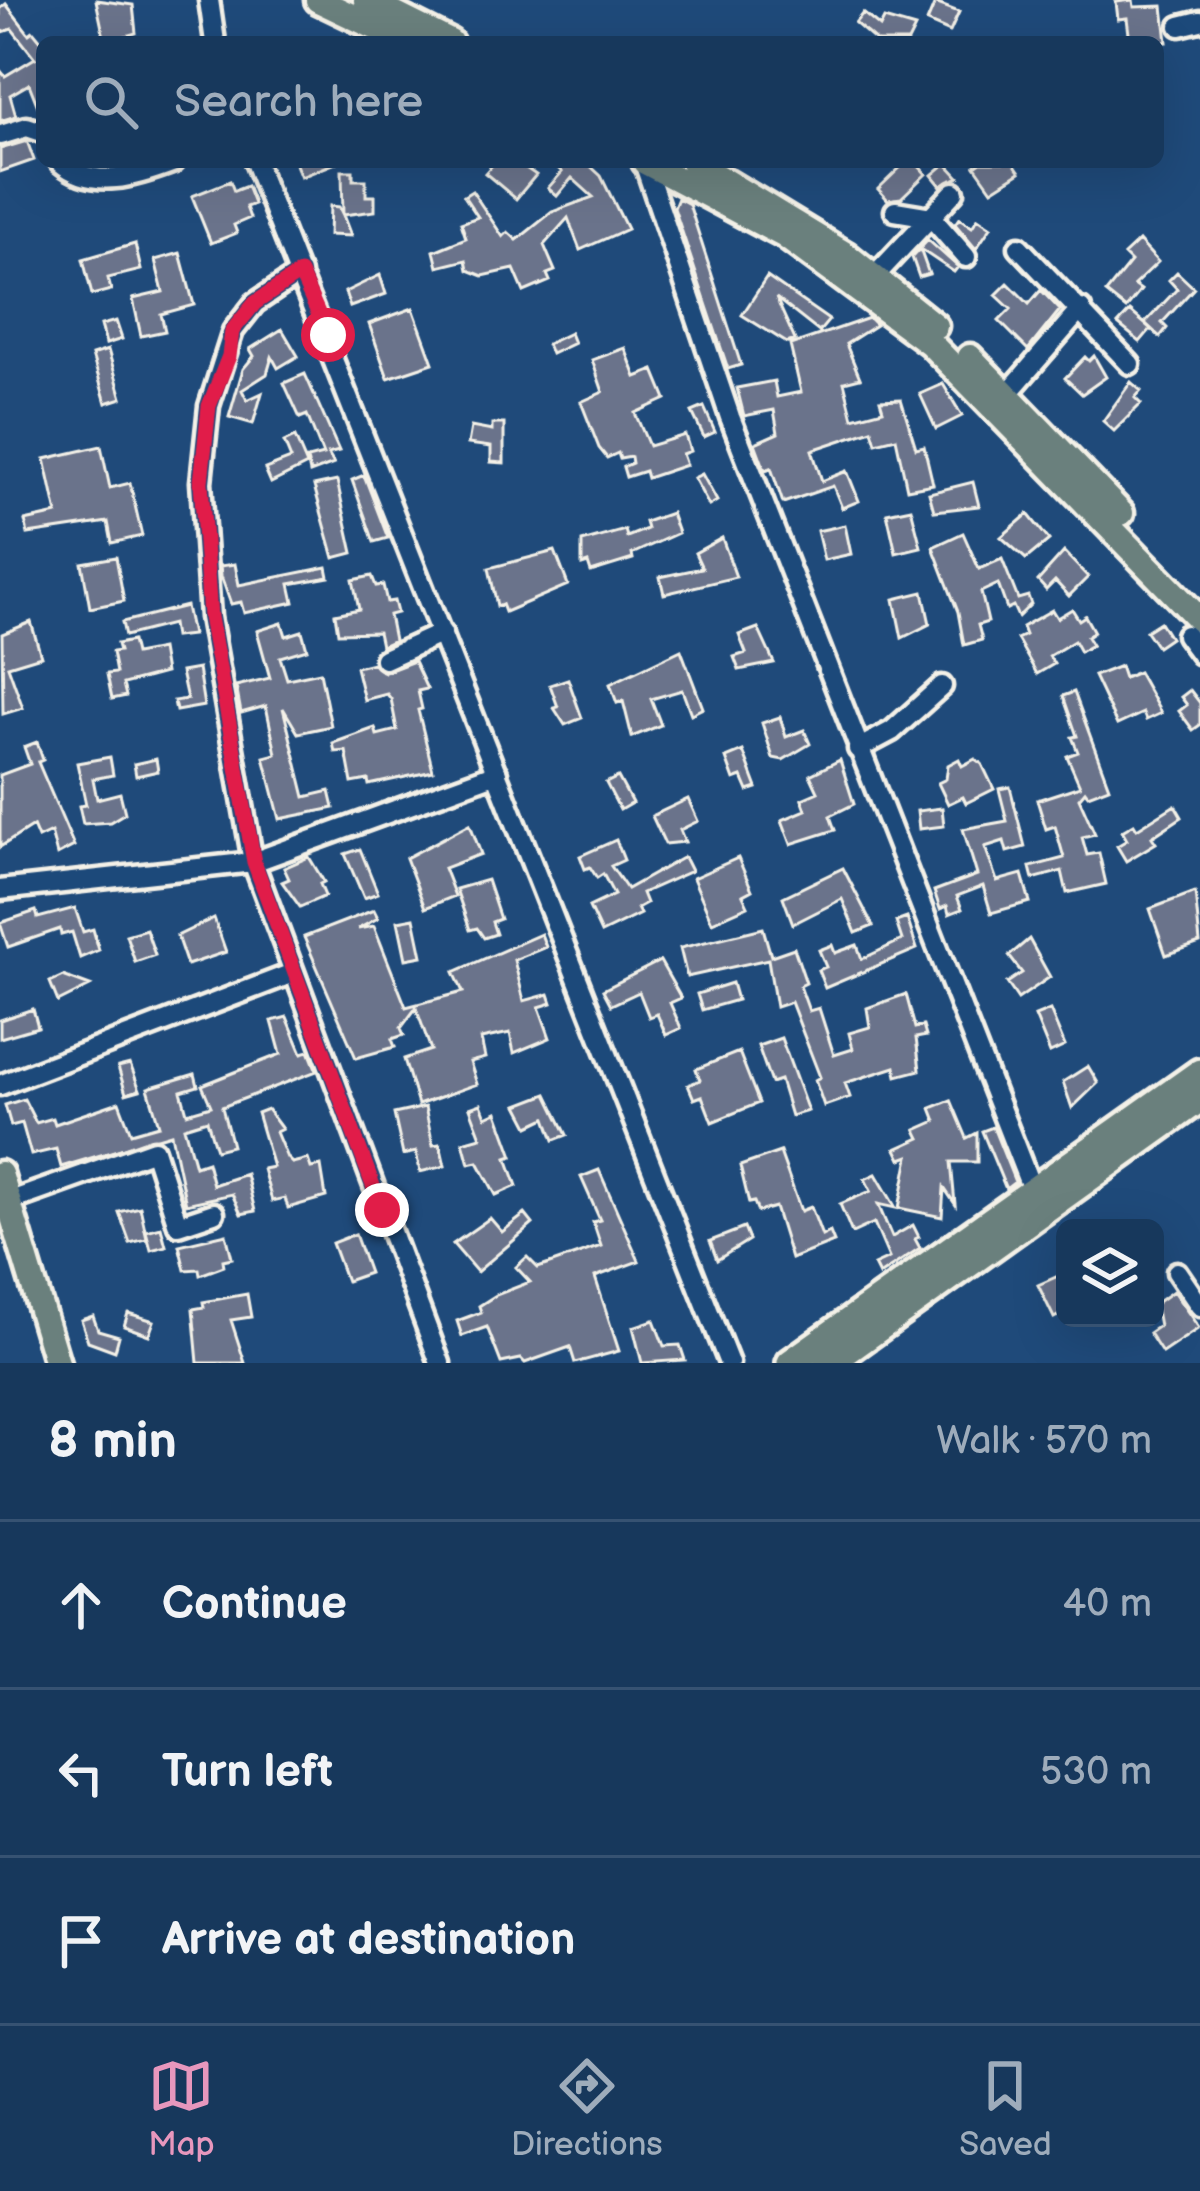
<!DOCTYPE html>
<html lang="en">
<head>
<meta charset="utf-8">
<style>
	:root { --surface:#17385c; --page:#203f62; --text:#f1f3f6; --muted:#9eacbb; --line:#365272; --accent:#e797bd }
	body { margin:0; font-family:"Balsamiq Sans",sans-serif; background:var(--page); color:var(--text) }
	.controls { position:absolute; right:36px; bottom:36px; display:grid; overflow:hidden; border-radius:18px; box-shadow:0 12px 48px #0002 }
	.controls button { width:108px; height:108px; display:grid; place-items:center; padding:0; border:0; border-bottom:3px solid var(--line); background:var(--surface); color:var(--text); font:60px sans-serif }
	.stop { position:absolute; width:36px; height:36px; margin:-27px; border:9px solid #e11d48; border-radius:50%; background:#fff }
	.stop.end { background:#e11d48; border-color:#fff; box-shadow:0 3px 12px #0008 }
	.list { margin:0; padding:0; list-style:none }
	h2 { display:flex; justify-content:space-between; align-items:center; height:156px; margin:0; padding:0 48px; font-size:51px }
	h2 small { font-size:39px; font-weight:400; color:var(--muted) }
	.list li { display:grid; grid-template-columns:78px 1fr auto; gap:36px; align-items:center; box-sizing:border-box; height:168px; padding:0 48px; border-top:3px solid var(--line) }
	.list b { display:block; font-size:45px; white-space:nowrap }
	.list em { font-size:39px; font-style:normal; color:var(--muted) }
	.icon { flex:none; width:66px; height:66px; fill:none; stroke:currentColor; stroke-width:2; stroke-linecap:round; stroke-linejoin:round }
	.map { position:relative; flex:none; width:1200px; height:1363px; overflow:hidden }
	.search { position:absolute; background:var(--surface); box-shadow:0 12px 48px #0002; left:36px; right:36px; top:36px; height:132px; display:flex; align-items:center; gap:30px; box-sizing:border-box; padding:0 42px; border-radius:18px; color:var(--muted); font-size:45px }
	.sheet { height:660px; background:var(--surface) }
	nav { display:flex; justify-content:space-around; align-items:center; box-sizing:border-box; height:168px; border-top:3px solid var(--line); background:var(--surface); font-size:33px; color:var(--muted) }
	nav a { display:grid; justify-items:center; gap:6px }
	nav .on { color:var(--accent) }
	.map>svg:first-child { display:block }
	.building { fill:#6a738b; stroke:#f4f1e8; stroke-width:3 }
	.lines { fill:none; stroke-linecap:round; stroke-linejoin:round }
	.minor-casing { stroke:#f4f1e8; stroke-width:27 }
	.major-casing { stroke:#f4f1e8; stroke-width:33 }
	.highway-casing { stroke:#f4f1e8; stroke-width:36 }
	.minor { stroke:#1f4a7a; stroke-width:18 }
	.major { stroke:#6a807d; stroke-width:24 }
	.highway { stroke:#6a807d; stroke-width:27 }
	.route { stroke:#e11d48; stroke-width:15 }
</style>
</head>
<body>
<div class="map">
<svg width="1200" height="1363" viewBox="0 0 1200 1363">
	<rect width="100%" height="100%" fill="#1f4a7a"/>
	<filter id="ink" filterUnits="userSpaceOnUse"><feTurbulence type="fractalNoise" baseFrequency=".00833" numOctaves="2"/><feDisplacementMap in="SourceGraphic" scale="24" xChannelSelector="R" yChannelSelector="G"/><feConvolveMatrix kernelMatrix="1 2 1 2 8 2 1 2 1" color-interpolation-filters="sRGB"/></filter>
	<g filter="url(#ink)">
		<path class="building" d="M96,0L133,5L136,33L105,42Z
			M1133,0L1134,7L1163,6L1167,42H1130L1127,18L1118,19L1116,2Z
			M935,3L959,12L950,32L927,22Z
			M6,4L29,34L33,31L42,42V117L29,84L10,95L16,116L0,121V70L5,76L35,58L12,29L0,33V9Z
			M863,13L880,27L884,19L915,28L908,42H877L855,23Z
			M27,141L34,160L0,172V149Z
			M295,162H338L301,177Z
			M495,162H517L536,175L516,199L485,173Z
			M551,162H586L601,176L627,229L580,250L568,218L544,245L555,271L547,274L550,281L524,292L514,269L483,276L468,270L466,260L438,267L434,251L466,238L461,223L478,217L464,196L472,191L503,237L508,232L517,240L552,212L593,197L572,178L557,196L548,188L562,172Z
			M906,162H915L926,174L901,198L888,200L878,189Z
			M981,162H1013L1020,172L992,190L975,166Z
			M946,163L959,177L941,186L932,175Z
			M342,171H353V180H366V196H375V211L343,215L351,236L329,235L330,206L339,207L343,215Z
			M230,181L234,191L247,186L254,204L246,207L250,218L234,225L237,233L211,243L192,196Z
			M678,198L689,204L741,365L728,369L674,208Z
			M959,218L972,227L978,218L991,227L976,249L955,224Z
			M928,240L958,267L954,272L920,249L929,274L919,277L912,257Z
			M1139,241L1158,262L1134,285L1141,290L1126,309L1106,293L1131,262L1124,255Z
			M135,244L141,270L108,278L111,290L92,295L83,259Z
			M180,253L194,305L161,314L165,331L141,336L133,299L163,292L155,260Z
			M1177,272L1194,288L1162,323L1167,328L1160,337L1145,323L1177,289L1169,280Z
			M380,275L386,294L350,307L345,292Z
			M767,277L829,320L819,332L776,298L795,340L787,343L742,315Z
			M1008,283L1029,304L1041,290L1060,310L1028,350L999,321L1011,309L996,295Z
			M413,308L433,363L388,378L369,324Z
			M1130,311L1151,329L1140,342L1118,324Z
			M869,318L876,325L846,344L860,378L844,382L853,418L883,410L880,400L901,399L916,448L924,446L933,484L907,489L896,438L876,443L872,430L812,450L822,481L847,471L859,501L842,508L833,486L783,503L771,468L765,470L755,443L778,433L774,410L744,416L737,388L774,381L777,397L801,392L790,345Z
			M116,321L122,339L106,344L101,325Z
			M282,329L298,356L278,368L272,357L267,374L242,390L247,400L262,393L253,424L229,417L243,369L254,356L250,349Z
			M570,333L574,343L551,354L547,344Z
			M625,348L636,377L654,370L666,399L635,413L649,446L685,435L690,451L682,454L686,465L647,478L645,471L626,477L623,467L632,463L631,457L620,459L618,453L607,458L599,448L581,402L603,392L592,360Z
			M108,350L122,398L106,403L92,355Z
			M1094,356L1106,377L1082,394L1065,378L1085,357L1089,361Z
			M305,374L339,451L328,454L334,464L310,473L307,459L323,455L307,415L300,418L284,383Z
			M1131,382L1141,391L1135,398L1141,404L1114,431L1103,421Z
			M943,384L962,416L936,429L920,394Z
			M704,407L715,432L704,437L692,412Z
			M492,424H504V463L491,462V447L468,444L471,427L492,431Z
			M295,437L307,465L271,483L265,469L291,459L284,442Z
			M101,446L110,488L130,483L142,536L112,543L108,522L28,534L25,521L57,514L45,459Z
			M702,474L717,501L709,506L694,478Z
			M364,475L388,538L374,542L352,480Z
			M337,481L353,553L334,558L314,486Z
			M973,482L979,506L934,511L929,493Z
			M911,508L921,547L896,553L887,513Z
			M671,513L678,533L632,554L633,559L591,572L588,563L582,565V542L625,530L627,537L647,529L645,522Z
			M1028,514L1049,540L1026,559L1001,537Z
			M845,525L851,554L824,560L817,531Z
			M963,533L979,569L1002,559L1018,599L1028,596L1031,604L1018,617L1013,606L1007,609L998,584L981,592L988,622L978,625L982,640L964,645L958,612L933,547Z
			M722,538L736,577L664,594L660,577L702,568L695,553Z
			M555,551L568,585L505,612L502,604L497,606L489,568Z
			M1064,552L1088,577L1069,596L1055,581L1046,590L1038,581Z
			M116,557L124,601L90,608L82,563Z
			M235,564L239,585L327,567L329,577L290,584L294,602L244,613L241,602L231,604L221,576L220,566Z
			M372,576L376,586L383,585L387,602L394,601L397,613L389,615L394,640L381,646L378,632L338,633L335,614L359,609L353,580Z
			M923,592L930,624L902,638L894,599Z
			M186,606L192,635L174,637L172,624L125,636L122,622Z
			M1072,609L1079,620L1085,616L1094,632L1087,637L1092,645L1080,652L1074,641L1049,656L1054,664L1037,674L1017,639L1025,635L1022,627L1052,610L1057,618Z
			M31,622L41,656L8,666L23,708L3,714L2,634Z
			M1160,622L1170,638L1157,647L1146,631Z
			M282,623L286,636L302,631L307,649L280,657L287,679L320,672L331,726L298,733L283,708L305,797L330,791L334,808L280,819L264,757L276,754L266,706L241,713L236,686L270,678L257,631Z
			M758,628L774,663L739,670L734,657L746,653L739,635Z
			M132,641L135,654L161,649L165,673L123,684L126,696L112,699L107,674L116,673L112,652L119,651L117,644Z
			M681,650L703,708L691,714L682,690L651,699L661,725L632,737L623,701L617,703L610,684Z
			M414,661L427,689L418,691L422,709L418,710L433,771L369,785L368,780L352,783L346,751L335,752L333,743L375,728L377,735L397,730L391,699L387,694L364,700L356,667L372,663L385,672Z
			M1120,666L1124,678L1138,672L1161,713L1146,720L1143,713L1117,725L1094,676Z
			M198,669L204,706L176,711L174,701L187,699L181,672Z
			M568,679L582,718L565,725L554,708L558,707L550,685Z
			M1190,690L1200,703V725L1193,730L1179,711L1187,705L1181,697Z
			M1074,692L1109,787L1088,795L1085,791L1079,798L1095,834L1082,837L1087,855L1099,853L1106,884L1067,893L1062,871L1033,879L1030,867L1064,858L1055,826L1046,829L1037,800L1080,786L1067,756L1078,752L1072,737L1077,736L1063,696Z
			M780,717L786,737L804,730L810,744L783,760L773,758L762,723Z
			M37,742L43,760L38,762L74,846L57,855L51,832L38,838L33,826L0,847V775L30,764L24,747Z
			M743,751L757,788L748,791L742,777L734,780L726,758Z
			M110,757L113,775L93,779L97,799L120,793L125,813L110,822L83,824L79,806L86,805L77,763Z
			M156,759L158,771L136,776L134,764Z
			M959,759L962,766L975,759L982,764L994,789L966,803L963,797L948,804L938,783L946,779L948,765Z
			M840,760L854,804L830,816L835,830L791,844L782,820L806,810L802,799L818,792L810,775Z
			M618,777L632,803L620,810L606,783Z
			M1010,787L1025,847L1007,852L1004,841L985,847L997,881L1022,874L1030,902L991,913L983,886L957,896L962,909L949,914L947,906L940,909L934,891L977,875L963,829L1007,821L999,789Z
			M688,799L698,821L680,830L685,842L665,844L652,816Z
			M1175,805L1182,817L1152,837L1156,843L1126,861L1117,846L1127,840L1122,831L1134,824L1137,829Z
			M942,808L944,826L919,829L917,811Z
			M470,824L481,854L444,868L455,896L425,908L406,858Z
			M616,840L624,860L611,866L627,889L684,857L691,871L642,893L646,903L637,908L640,914L601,933L589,907L614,895L603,874L597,878L590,867L585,869L580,856Z
			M360,849L378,893L364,898L345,854Z
			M309,857L324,882L320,884L325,896L300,907L282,882L289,879L284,868Z
			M738,858L752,890L743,895L748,906L712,922L693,878Z
			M843,868L873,926L856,933L842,899L793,924L783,897Z
			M487,880L500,919L492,922L496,934L484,938L477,928L470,930L456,889Z
			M1195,892L1200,943L1166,955L1150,909Z
			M75,908L83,932L93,929L99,950L80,958L72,932L61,935L60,929L8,947L0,923L36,911L38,918Z
			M374,910L378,918L358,929L374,926L406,1007L463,992L454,972L541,934L546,947L514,960L524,1001L549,994L552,1003L539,1007L550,1038L514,1053L510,1033L481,1039L485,1058L470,1062L477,1084L418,1105L404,1059L431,1050L416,1008L401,1028L404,1035L392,1039L395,1047L356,1058L304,937Z
			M214,918L226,952L187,965L177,936Z
			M414,918L422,956L406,959L398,921Z
			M907,918L917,949L825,988L818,970L826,967L819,950L832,945L835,953L857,945L862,959L902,940L896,922Z
			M763,928L771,956L794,948L806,983L800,986L809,1011L819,1008L834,1055L853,1049L849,1033L870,1027L867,1008L906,994L915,1028L923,1026L926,1036L916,1038L920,1070L897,1076L895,1067L845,1083L850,1097L824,1106L815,1080L820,1077L791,1002L776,1007L768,959L687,977L680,948Z
			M146,929L155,955L135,962L126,935Z
			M1029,939L1050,977L1018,999L1007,983L1022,973L1009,956Z
			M660,961L681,998L670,1003L681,1028L666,1035L657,1014L649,1017L639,992L611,1005L603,990Z
			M63,976L90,986L58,1002L50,982Z
			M732,983L737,1000L702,1010L697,994Z
			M33,1009L38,1027L0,1038V1020Z
			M1050,1010L1065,1046L1050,1053L1035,1016Z
			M287,1017L302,1053L309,1051L317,1071L222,1107L232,1146L216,1150L207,1120L184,1127L195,1166L207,1162L213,1185L246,1174L255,1211L241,1214L232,1194L186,1204L171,1134L61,1167L56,1149L31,1155L22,1123L11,1126L5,1105L24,1099L36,1123L53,1118L55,1124L119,1102L131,1133L159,1125L148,1088L195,1074L198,1086L181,1091L187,1113L211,1106L202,1085L281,1054L272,1021Z
			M781,1038L808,1111L791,1116L780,1080L771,1083L758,1046Z
			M739,1052L759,1103L712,1122L702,1096L694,1099L688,1085L700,1080L696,1069Z
			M130,1064L140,1090L126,1094L118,1067Z
			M1088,1066L1098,1083L1072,1108L1063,1082Z
			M547,1094L567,1135L554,1140L546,1118L529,1126L518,1105Z
			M951,1100L967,1138L977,1133V1162H951L955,1204L944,1188L942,1217L899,1208L909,1156L901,1159L896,1149L920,1138L916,1130L936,1121L931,1108Z
			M481,1104L486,1117L497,1112L513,1156L507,1158L517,1186L496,1195L478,1162L469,1164L463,1142L481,1137L470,1108Z
			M425,1107L433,1145L440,1144L445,1166L420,1172L416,1152L403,1155L394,1114Z
			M267,1109L282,1129L276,1132L287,1158L292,1163L308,1159L311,1168L321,1166L326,1197L288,1208L285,1198L272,1201L263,1169L273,1167L257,1113Z
			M993,1127L1015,1182L1006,1189L982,1131Z
			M780,1152L801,1211L811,1207L822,1236L830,1232L834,1242L791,1259L775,1207L758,1212L754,1202L749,1203L740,1166Z
			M599,1170L639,1261L595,1277L619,1351L575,1363L570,1347L525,1363L521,1359L501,1363L487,1327L462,1336L457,1321L481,1312L479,1306L496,1295L530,1282L516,1267L527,1257L538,1268L601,1246L593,1222L600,1220L581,1177Z
			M876,1174L896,1208L878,1204L892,1237L913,1225L919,1237L915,1239L920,1248L879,1275L874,1265L889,1258L874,1223L852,1233L840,1204L871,1191L865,1179Z
			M140,1207L147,1239L130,1243L119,1212Z
			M525,1214L533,1224L477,1272L453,1244L490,1218L502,1232Z
			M161,1227L166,1246L151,1250L146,1231Z
			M744,1228L749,1240L717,1260L710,1241Z
			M226,1234L232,1258L223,1260L224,1266L200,1275L199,1269L185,1270L179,1245Z
			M355,1234L369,1273L346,1281L332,1243Z
			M1065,1273V1312L1054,1318L1038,1285Z
			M1173,1291L1199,1328L1162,1353L1149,1333L1159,1326L1155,1304Z
			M247,1294L251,1317L231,1320L245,1363H198L193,1309L204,1307L203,1302Z
			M128,1313L154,1321L149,1335L124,1326Z
			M93,1316L98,1330L119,1336L115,1351L88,1341L81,1320Z
			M654,1320L664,1346L680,1345L685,1360L642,1363L633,1327Z"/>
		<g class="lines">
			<g class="minor-casing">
				<path id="minor" d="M209,0L215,42
					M1180,26L1200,21
					M1,135L27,127L42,132
					M60,162C94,191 137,176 174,162
					M255,162L729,1363
					M644,162L730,417L1033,1192
					M895,211L931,217L966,257
					M1019,247L1130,364
					M300,273L255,303L233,331L209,406L201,482L210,617L253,862L440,1363
					M874,277L954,192
					M1009,392L1081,309
					M1186,635L1200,654
					M385,659L442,633
					M858,749L892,731L942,686
					M0,890L253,862L497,773
					M0,1085L293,973
					M8,1202L154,1150L178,1225L214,1213
					M1177,1272L1200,1306"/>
			</g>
			<g class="major-casing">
				<path id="major" d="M318,0L406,42
					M366,0L450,42
					M645,162L785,236L930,343L1200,620
					M693,162L845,254L935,326
					M970,357L1121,513
					M0,1174L57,1363"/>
			</g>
			<g class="highway-casing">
				<path id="highway" d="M791,1363L1200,1073
					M829,1363L1200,1098"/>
			</g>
			<use href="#minor" class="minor"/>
			<use href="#major" class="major"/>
			<use href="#highway" class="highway"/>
		</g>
	</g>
	<g class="lines" filter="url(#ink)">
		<path class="route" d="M328,335L300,273L255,303L232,331L229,356L209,406L201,482L210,617L254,862L382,1210"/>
	</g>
</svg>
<div class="controls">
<button><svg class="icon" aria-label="layers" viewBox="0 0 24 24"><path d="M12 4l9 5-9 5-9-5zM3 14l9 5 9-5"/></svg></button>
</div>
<div class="stop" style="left:328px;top:335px"></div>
<div class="stop end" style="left:382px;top:1210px"></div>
<div class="search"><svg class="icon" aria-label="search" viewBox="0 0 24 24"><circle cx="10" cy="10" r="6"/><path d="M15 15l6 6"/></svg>Search here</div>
</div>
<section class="sheet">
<h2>8 min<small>Walk · 570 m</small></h2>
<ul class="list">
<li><svg class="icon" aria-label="ahead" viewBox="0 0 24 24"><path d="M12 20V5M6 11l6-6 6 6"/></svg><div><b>Continue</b></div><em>40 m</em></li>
<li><svg class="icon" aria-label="left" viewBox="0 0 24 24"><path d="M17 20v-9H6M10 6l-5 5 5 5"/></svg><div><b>Turn left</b></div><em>530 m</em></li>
<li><svg class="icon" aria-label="arrive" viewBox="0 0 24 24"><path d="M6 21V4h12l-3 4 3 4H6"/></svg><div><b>Arrive at destination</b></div></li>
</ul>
</section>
<nav>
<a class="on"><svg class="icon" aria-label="map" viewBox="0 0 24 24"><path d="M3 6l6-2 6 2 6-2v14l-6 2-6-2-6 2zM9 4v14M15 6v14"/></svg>Map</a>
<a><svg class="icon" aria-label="directions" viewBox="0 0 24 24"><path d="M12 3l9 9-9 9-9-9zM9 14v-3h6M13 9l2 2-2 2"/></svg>Directions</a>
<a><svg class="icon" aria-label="saved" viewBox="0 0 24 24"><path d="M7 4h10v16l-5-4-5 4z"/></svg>Saved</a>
</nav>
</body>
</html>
